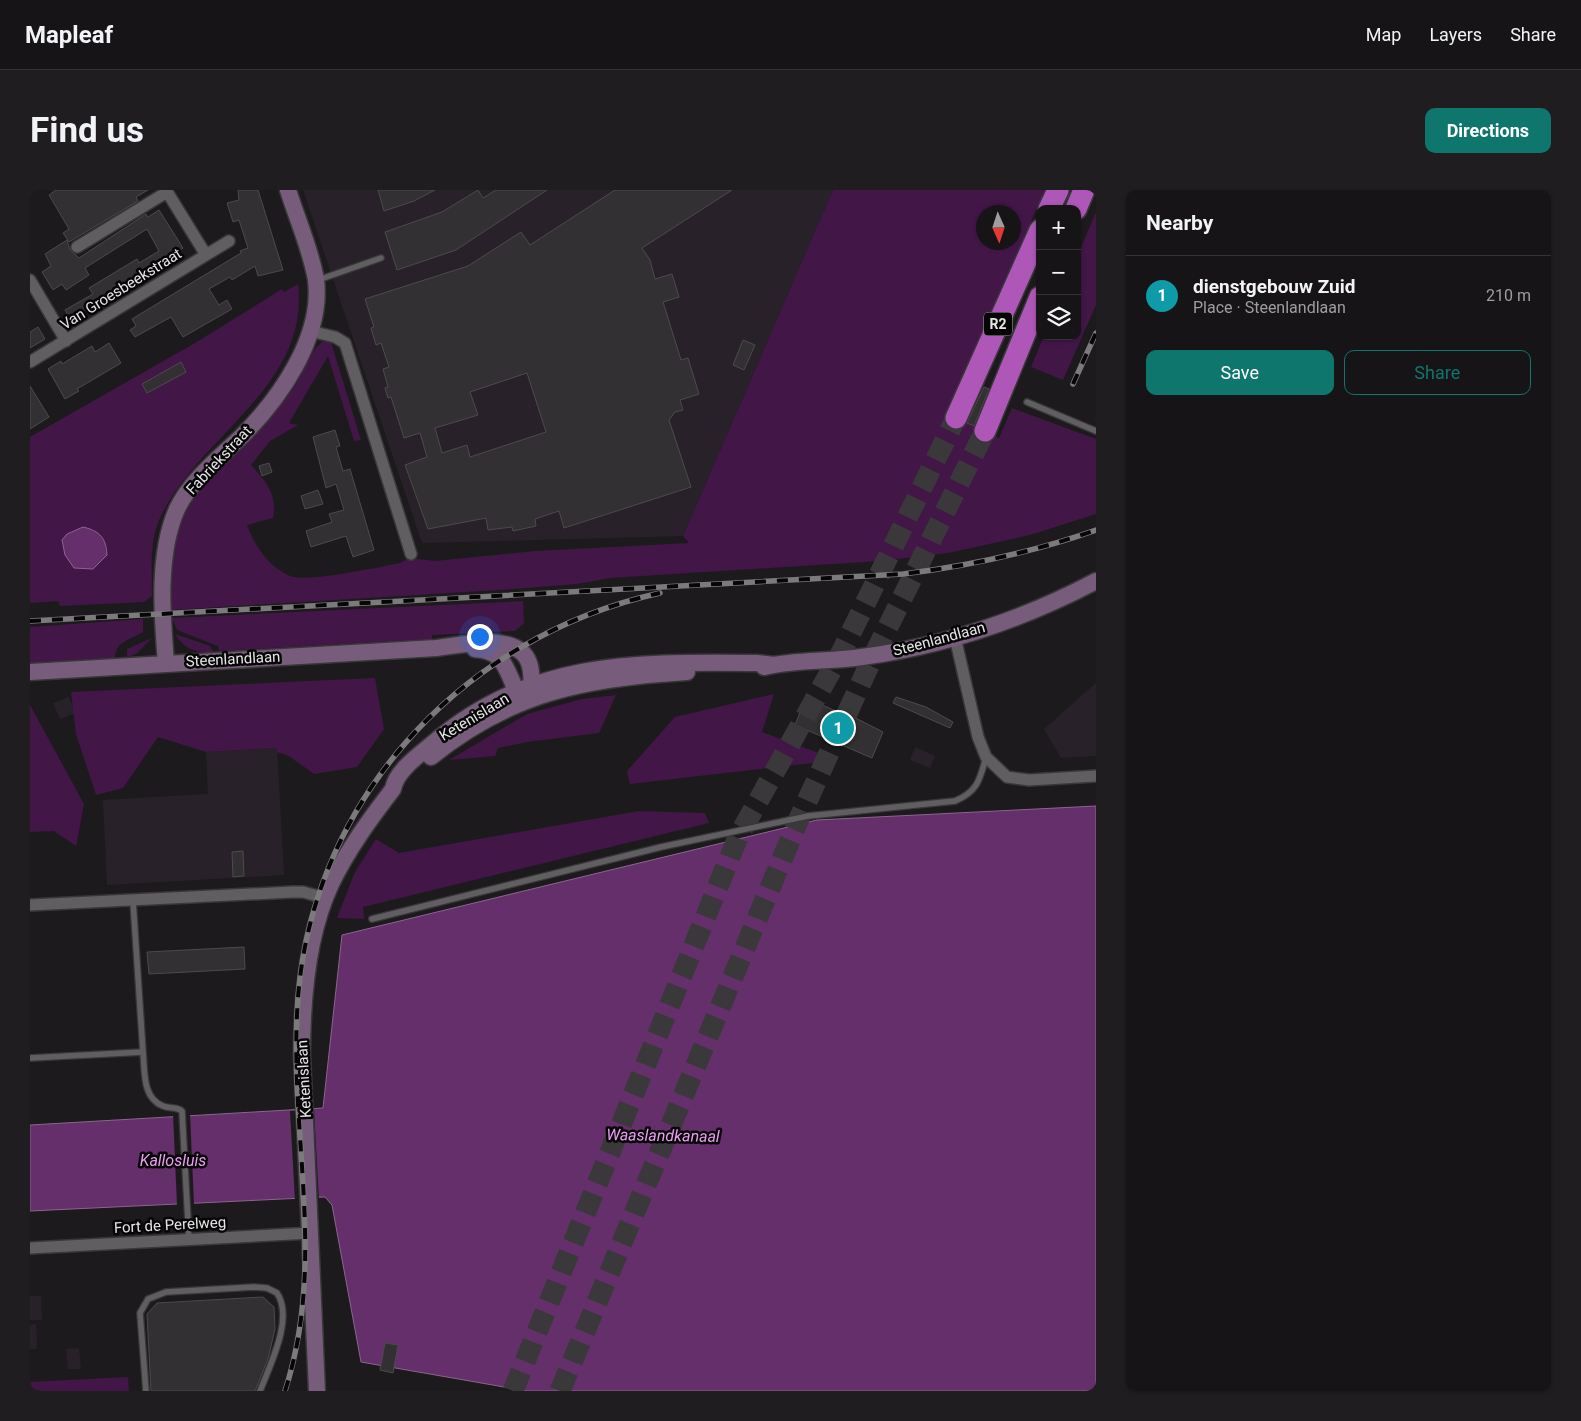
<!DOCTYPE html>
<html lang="en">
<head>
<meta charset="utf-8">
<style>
	:root { --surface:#161416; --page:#1f1d1f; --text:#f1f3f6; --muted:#9e9ea1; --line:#353335; --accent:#0f766e }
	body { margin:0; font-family:Roboto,sans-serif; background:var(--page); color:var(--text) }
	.controls { position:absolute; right:15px; top:15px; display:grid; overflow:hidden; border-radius:10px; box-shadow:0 1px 4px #0004 }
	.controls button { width:45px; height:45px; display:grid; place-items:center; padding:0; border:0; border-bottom:1px solid var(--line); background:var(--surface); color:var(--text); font:25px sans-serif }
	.compass { position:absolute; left:946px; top:15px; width:45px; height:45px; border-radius:50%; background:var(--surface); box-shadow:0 1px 4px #0004; rotate:177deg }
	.you { position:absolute; left:449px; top:446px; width:18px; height:18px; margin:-12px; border:4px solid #fff; border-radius:50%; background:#1a73e8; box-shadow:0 0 0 8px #1a73e833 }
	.badge { display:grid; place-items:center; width:32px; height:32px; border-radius:50%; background:var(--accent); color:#fff; font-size:16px; font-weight:700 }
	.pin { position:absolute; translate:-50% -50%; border:2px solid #fff; box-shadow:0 1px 5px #0006 }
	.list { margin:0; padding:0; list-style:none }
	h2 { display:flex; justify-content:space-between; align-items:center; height:65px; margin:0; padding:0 20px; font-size:21px }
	h2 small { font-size:16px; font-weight:400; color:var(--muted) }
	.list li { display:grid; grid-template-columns:32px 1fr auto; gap:15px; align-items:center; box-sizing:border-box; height:80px; padding:0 20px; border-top:1px solid var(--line) }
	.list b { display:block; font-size:19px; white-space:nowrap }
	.list p { margin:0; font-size:16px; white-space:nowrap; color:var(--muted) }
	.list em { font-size:16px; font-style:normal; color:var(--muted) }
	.actions { display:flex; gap:10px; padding:15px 20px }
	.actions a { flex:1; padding:11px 0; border:1px solid var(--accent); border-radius:10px; text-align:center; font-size:18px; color:var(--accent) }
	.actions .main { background:var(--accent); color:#fff }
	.icon { flex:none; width:28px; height:28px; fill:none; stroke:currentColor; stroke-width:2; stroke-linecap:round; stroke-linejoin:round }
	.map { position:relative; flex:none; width:1066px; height:1201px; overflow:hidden; border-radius:10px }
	header { display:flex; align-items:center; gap:30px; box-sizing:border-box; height:70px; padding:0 25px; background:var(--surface); border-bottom:1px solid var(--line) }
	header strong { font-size:24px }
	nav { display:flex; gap:28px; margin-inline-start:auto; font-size:18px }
	.intro { display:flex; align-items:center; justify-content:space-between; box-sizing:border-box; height:120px; padding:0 30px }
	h1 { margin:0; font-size:35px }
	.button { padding:12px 22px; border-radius:10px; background:var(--accent); color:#fff; font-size:18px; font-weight:700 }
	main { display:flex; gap:30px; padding:0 30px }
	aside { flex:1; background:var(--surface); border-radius:10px; box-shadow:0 1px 4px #0004 }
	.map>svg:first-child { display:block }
	.built { fill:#282129 }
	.green { fill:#431648; fill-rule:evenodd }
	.water { fill:#642f6a; stroke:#8b658f }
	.pier { fill:#1d1a1d }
	.building { fill:#333033; stroke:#4d4a4d; fill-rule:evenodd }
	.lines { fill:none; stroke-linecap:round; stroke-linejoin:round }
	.motorway-tunnel { stroke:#3b383b; stroke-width:21; stroke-dasharray:21 11; stroke-linecap:butt }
	.service-casing { stroke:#393739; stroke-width:8 }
	.minor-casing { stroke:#393739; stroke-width:14 }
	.secondary-casing { stroke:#393739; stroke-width:19 }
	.motorway-casing { stroke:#393739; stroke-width:24 }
	.service { stroke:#615e62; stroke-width:5.5 }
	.minor { stroke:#615e62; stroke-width:11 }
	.secondary { stroke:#785c7c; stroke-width:16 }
	.motorway { stroke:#af57b9; stroke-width:21 }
	.rail-casing { stroke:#7d7a7d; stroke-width:5.5 }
	.rail { stroke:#070607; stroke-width:4; stroke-dasharray:11; stroke-linecap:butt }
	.labels { text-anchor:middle; stroke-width:5; stroke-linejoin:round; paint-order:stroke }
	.shield { fill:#070607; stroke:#a3a1a3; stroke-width:1 }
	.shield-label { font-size:14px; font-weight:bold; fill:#e6e4e6 }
	.street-label { font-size:15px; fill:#e6e4e6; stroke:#070607 }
	.water-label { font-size:16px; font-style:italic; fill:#eb9ef3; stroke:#070607 }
</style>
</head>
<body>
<header>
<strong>Mapleaf</strong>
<nav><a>Map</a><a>Layers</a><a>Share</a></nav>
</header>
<div class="intro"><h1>Find us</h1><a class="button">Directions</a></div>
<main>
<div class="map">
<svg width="1066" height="1201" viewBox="0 0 1066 1201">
	<rect width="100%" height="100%" fill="#1d1a1d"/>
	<path class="built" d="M273,0H803L653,346L392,353Z
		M1066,493V566L1031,568L1014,539Z
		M39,507L45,523L30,529L23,513Z
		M885,557L905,566L900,578L880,570Z
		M247,558L254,685L77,695L73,610L178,604L176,562Z
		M0,1106H11L12,1130H0Z
		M6,1134L7,1159H0V1135Z
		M49,1158L51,1179H38L36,1159Z"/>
	<path class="green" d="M803,0H1015L916,223L969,248L982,218L1066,249V324L1000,345L918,363L850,371L580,388L547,394L483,399L142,420L141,369L146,344L157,320L178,287L241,226L264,198L285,159L292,152H301L331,250L324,251L298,166L259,233L268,235L240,251L221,275C236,291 248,306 243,328L217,335C224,355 239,377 260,386C277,393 349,377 370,373L379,368L405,371L506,361L659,353L653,346ZM954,22H984V52H954Z
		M1066,22V115L1033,190L1001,177L1014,146H1047V67Z
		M268,94C280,197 169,245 130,328C119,352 122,380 122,406L114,412L30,416L28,411L0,413V247L165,153L252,99L254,102Z
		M493,411L494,433L485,441L402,445V449L189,461L188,456L147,440L142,428Z
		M113,429V442C101,449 85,452 85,468L0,474V437Z
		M145,444L180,456L183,462C166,463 154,459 145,444Z
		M122,448L106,464L97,467V459Z
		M345,488L354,539L327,577L284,584L259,566L247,562V558L176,562L128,547L93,598L66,605L46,544L41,502Z
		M744,504L732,542L808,570L600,594L597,581L645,527Z
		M586,505L569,543L497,552L468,558L465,566L419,570L497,524L552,509Z
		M0,515L54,614L46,656L24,641L0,642Z
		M609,621L675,623L679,633L333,717L334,729L307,728L325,682L346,649L369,663Z
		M98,1187L99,1201H0V1192Z"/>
	<path class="water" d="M53,337C70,341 76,348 77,365L63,379L44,378L35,365L32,350L37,344Z
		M1066,616V1201H497L331,1172L302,1015L295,1007L0,1021V935L293,918L312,745L787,630Z"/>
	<path class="pier" d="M284,920L289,1010L265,1011L260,921Z
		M143,924H160L164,1015H147Z"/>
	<path class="building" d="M26,0H118L106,7L108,11L39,52L33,43L39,39L19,5Z
		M208,0H228L253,80L228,86L225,76L202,90L200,87L179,99L189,115L197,110L202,119L153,147L141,127L105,147L100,140L106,136L102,129L211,63L210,61L218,58L209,30L203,32L197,13L209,10Z
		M348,0H405L384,11L354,21Z
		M448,0L453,8L466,0H517L426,60L367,80L355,42L412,22Z
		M585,0H702L612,58L620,70L625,89L642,84L649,107L633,112L651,170L658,168L669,204L650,210L653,220L645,222L639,230L661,297L534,338L529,321L505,329L506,336L483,341L482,337L458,340L456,328L398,339L375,275L397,267L390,243L374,248L361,207L358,208L355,198L358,197L353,179L359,177L351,153L346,155L341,138L344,137L335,109L438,76L491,42L500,55ZM497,183L516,242L440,267L437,255L412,263L405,238L448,225L440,202Z
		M129,20L153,58L139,67L136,73L134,69L115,81L116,83L74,109L77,115L65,122L61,117L41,130L35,120L63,104L59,98L107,69L109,73L129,61L117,39L55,78L59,85L36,100L32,94L23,100L12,82L21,76L15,64L37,50L40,60L49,68L116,24L118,27Z
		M8,137L15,149L0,158V142Z
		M713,150L725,155L714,180L703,175Z
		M79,153L91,173L47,199L49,201L35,209L18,179L31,171L32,174L62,156L65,162Z
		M151,172L156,182L117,203L112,194Z
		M0,196L19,227L0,239Z
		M954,197L959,199L944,236L937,233Z
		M305,240L310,256L306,257L313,281L320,279L344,360L323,367L316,346L281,357L276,341L302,332L299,324L314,320L306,294L296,298L283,247Z
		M239,273L242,282L232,286L229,276Z
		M288,300L293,314L275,319L271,306Z
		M866,507L896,517L923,532L920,538L863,513Z
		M776,508L806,521L808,519L853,542L842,568L765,535Z
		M213,661L214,686L203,687L202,662Z
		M214,757L215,779L119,784L117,762Z
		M233,1107L244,1117L245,1139L238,1169L225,1201H121L117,1124L127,1113Z
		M355,1153L368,1155L363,1183L350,1180Z"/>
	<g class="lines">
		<path class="motorway-tunnel" d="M483,1201L708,647L811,463L926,228
			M530,1201L768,631L841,471L955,241"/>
		<g class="service-casing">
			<path id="service" d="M288,90L351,68
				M997,212L1066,241
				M342,729L631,657L778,626L925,611C947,602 950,590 956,567
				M113,862C115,881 112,908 133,916C139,919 146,916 152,921L159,1050
				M0,868L113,862L103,711
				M116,1201L110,1123L118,1109L136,1102L224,1097L237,1098L247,1103C264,1128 240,1175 230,1201"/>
		</g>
		<g class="minor-casing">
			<path id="minor" d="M136,0L176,65
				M47,57L137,2
				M0,90L36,151
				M280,141L305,147L315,153L381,364
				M0,172L199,51
				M925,447L948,547L956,567L977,587L999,590L1066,586
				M0,715L262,702H273L295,708
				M0,1058L281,1043"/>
		</g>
		<g class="secondary-casing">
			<path id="secondary" d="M445,459C475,461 475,478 487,502
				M136,473C132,425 127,364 147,319C161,290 189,268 212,246C250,208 293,147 286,90C281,60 267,29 258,0
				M734,477C766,469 800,472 832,467C913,456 994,429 1066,391
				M0,482L406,458C431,455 488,441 499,473C502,480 501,488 502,496
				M401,567C481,502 557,488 657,482
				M287,1201L272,865C272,810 277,745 301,694C318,659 340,629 363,599C366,581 389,565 402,554C500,469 606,472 727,473L744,475"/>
		</g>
		<g class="motorway-casing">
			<path id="motorway" d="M1019,19L1028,0
				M1046,19L1054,0
				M926,228L1010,40
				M955,241L1010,107"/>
		</g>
		<use href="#service" class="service"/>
		<use href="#minor" class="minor"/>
		<use href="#secondary" class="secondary"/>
		<use href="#motorway" class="motorway"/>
		<g class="rail-casing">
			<path id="rail" d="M1043,194L1066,143
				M0,431L873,384C939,376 1003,362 1066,340
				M255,1201C296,1074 261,954 267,825C275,616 429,447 630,403"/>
		</g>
		<use href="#rail" class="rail"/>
	</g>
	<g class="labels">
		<rect class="shield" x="954" y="122.5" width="28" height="23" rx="4"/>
		<g class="shield-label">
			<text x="968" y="139">R2</text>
		</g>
		<g class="street-label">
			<text transform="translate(91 99) rotate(-32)" y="5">Van Groesbeekstraat</text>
			<text transform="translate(189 270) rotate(-47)" y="5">Fabriekstraat</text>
			<text transform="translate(909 449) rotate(-15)" y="5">Steenlandlaan</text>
			<text transform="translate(203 469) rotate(-3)" y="5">Steenlandlaan</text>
			<text transform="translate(444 527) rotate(-31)" y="5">Ketenislaan</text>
			<text transform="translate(274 889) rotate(-93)" y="5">Ketenislaan</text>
			<text transform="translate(140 1035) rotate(-3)" y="5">Fort de Perelweg</text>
		</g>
		<g class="water-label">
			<text transform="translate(633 945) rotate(1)" y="6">Waaslandkanaal</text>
			<text x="143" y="976">Kallosluis</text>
		</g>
	</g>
</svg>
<div class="controls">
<button>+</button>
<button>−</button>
<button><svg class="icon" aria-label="layers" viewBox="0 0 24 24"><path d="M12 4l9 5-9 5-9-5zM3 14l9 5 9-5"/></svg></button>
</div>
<svg class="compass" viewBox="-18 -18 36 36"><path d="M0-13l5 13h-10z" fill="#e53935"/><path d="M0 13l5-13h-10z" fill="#9e9ea1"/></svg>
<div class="you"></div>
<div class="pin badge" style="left:808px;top:538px;background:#0f9aa8">1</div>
</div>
<aside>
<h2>Nearby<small></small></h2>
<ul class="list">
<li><span class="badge" style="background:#0f9aa8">1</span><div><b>dienstgebouw Zuid</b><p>Place · Steenlandlaan</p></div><em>210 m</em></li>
</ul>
<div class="actions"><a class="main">Save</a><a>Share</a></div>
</aside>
</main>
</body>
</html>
